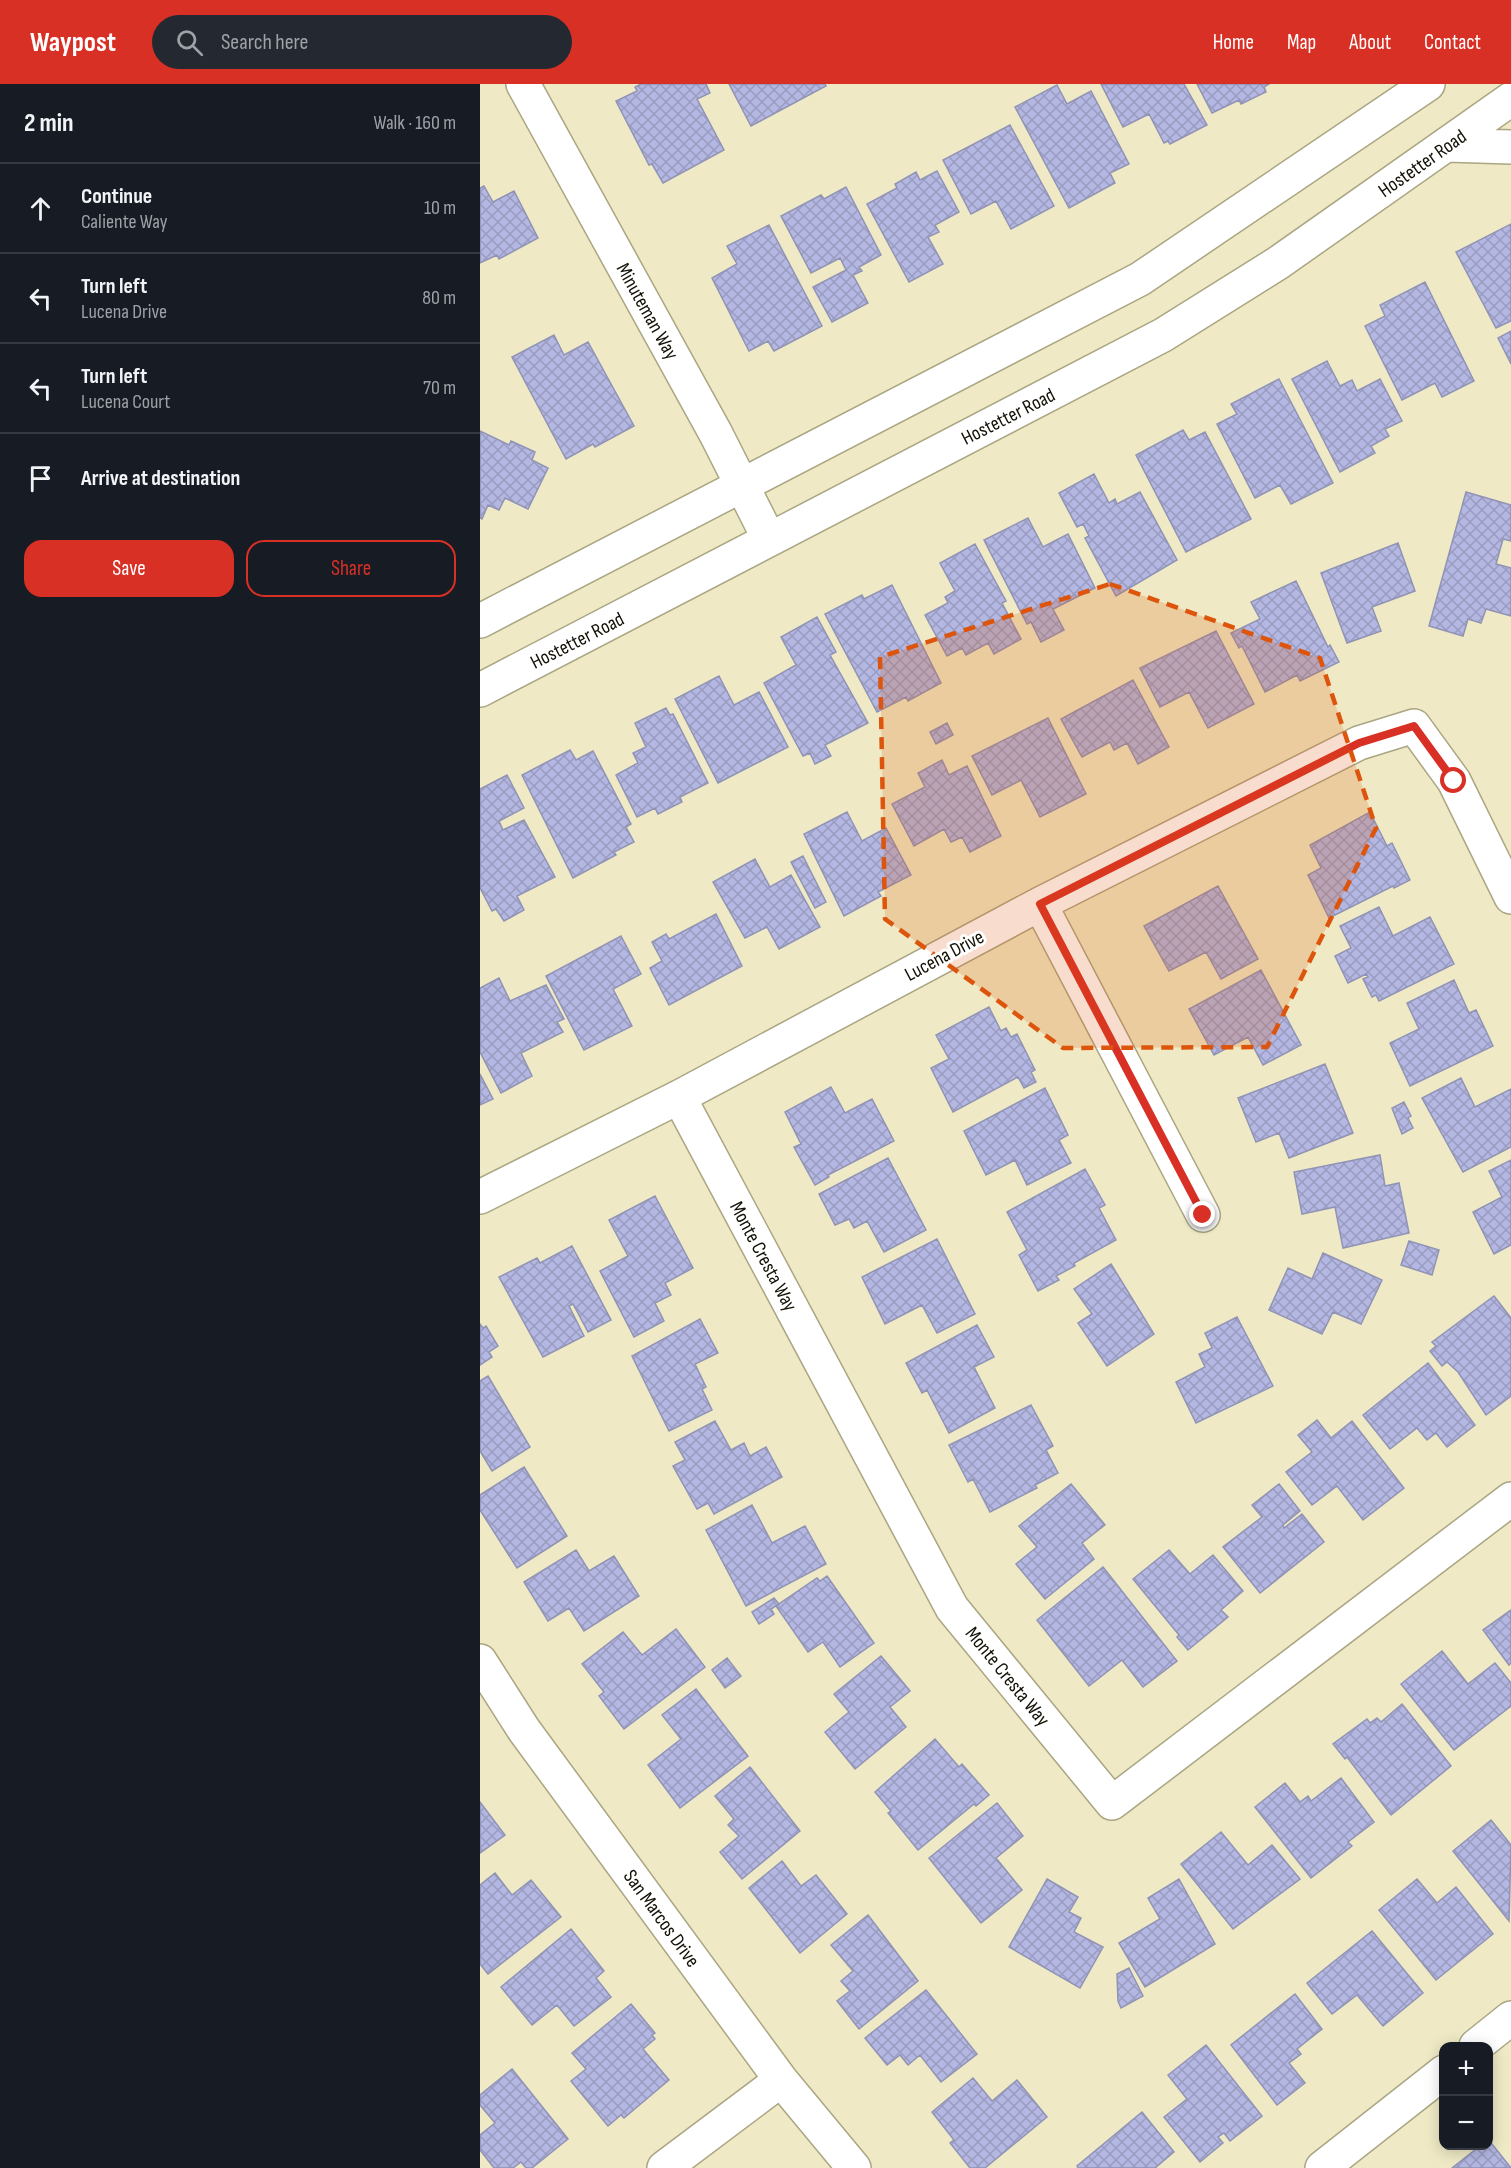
<!DOCTYPE html>
<html lang="en">
<head>
<meta charset="utf-8">
<style>
	:root { --surface:#171b24; --page:#242831; --text:#f1f3f6; --muted:#9ea1a6; --line:#363941; --accent:#d93025 }
	body { margin:0; font-family:"Sofia Sans Condensed",sans-serif; background:var(--page); color:var(--text) }
	.controls { position:absolute; right:18px; bottom:18px; display:grid; overflow:hidden; border-radius:12px; box-shadow:0 3px 15px #0003 }
	.controls button { width:54px; height:54px; display:grid; place-items:center; padding:0; border:0; border-bottom:2px solid var(--line); background:var(--surface); color:var(--text); font:30px sans-serif }
	.stop { position:absolute; width:18px; height:18px; margin:-14px; border:4px solid #d93025; border-radius:50%; background:#fff }
	.stop.end { background:#d93025; border-color:#fff; box-shadow:0 2px 6px #0008 }
	.list { margin:0; padding:0; list-style:none }
	h2 { display:flex; justify-content:space-between; align-items:center; height:78px; margin:0; padding:0 24px; font-size:26px }
	h2 small { font-size:20px; font-weight:400; color:var(--muted) }
	.list li { display:grid; grid-template-columns:39px 1fr auto; gap:18px; align-items:center; box-sizing:border-box; height:90px; padding:0 24px; border-top:2px solid var(--line) }
	.list b { display:block; font-size:22px; white-space:nowrap }
	.list p { margin:0; font-size:20px; white-space:nowrap; color:var(--muted) }
	.list em { font-size:20px; font-style:normal; color:var(--muted) }
	.actions { display:flex; gap:12px; padding:18px 24px }
	.actions a { flex:1; padding:14px 0; border:2px solid var(--accent); border-radius:18px; text-align:center; font-size:21px; color:var(--accent) }
	.actions .main { background:var(--accent); color:#fff }
	.icon { flex:none; width:33px; height:33px; fill:none; stroke:currentColor; stroke-width:2; stroke-linecap:round; stroke-linejoin:round }
	.map { position:relative; flex:none; width:1031px; height:2084px; overflow:hidden }
	header { display:flex; align-items:center; gap:36px; box-sizing:border-box; height:84px; padding:0 30px; background:var(--accent); color:#fff }
	header strong { font-size:28px }
	nav { display:flex; gap:33px; margin-inline-start:auto; font-size:21px }
	.search { width:420px; height:54px; background:var(--page); display:flex; align-items:center; gap:15px; box-sizing:border-box; padding:0 21px; border-radius:33px; color:var(--muted); font-size:22px }
	main { display:flex }
	aside { flex:1; background:var(--surface) }
	.map>svg:first-child { display:block }
	.building { fill:url(#building-cross-hatch); stroke:#9093b4; stroke-width:1.5 }
	.lines { fill:none; stroke-linecap:round; stroke-linejoin:round }
	.minor-casing { stroke:#aaa582; stroke-width:36 }
	.secondary-casing { stroke:#aaa582; stroke-width:36 }
	.minor { stroke:#fff; stroke-width:33 }
	.secondary { stroke:#fff; stroke-width:33 }
	.route { stroke:#d93025; stroke-width:8 }
	.marked { fill:#dd550c; fill-opacity:0.2; stroke:#dd550c; stroke-width:4.5; stroke-dasharray:12 8; stroke-linejoin:round }
	.labels { text-anchor:middle; stroke-width:6; stroke-linejoin:round; paint-order:stroke }
	.street-label { font-size:20px; fill:#131105; stroke:#fff }
</style>
</head>
<body>
<header>
<strong>Waypost</strong>
<div class="search"><svg class="icon" aria-label="search" viewBox="0 0 24 24"><circle cx="10" cy="10" r="6"/><path d="M15 15l6 6"/></svg>Search here</div>
<nav><a>Home</a><a>Map</a><a>About</a><a>Contact</a></nav>
</header>
<main>
<aside>
<h2>2 min<small>Walk · 160 m</small></h2>
<ul class="list">
<li><svg class="icon" aria-label="ahead" viewBox="0 0 24 24"><path d="M12 20V5M6 11l6-6 6 6"/></svg><div><b>Continue</b><p>Caliente Way</p></div><em>10 m</em></li>
<li><svg class="icon" aria-label="left" viewBox="0 0 24 24"><path d="M17 20v-9H6M10 6l-5 5 5 5"/></svg><div><b>Turn left</b><p>Lucena Drive</p></div><em>80 m</em></li>
<li><svg class="icon" aria-label="left" viewBox="0 0 24 24"><path d="M17 20v-9H6M10 6l-5 5 5 5"/></svg><div><b>Turn left</b><p>Lucena Court</p></div><em>70 m</em></li>
<li><svg class="icon" aria-label="arrive" viewBox="0 0 24 24"><path d="M6 21V4h12l-3 4 3 4H6"/></svg><div><b>Arrive at destination</b></div></li>
</ul>
<div class="actions"><a class="main">Save</a><a>Share</a></div>
</aside>
<div class="map">
<svg width="1031" height="2084" viewBox="0 0 1031 2084">
	<defs>
		<pattern id="building-cross-hatch" width="8" height="8" patternUnits="userSpaceOnUse" patternTransform="scale(1.5)"><rect width="8" height="8" fill="#b3b7e2"/><path d="M0 0l8 8M0 8l8-8" fill="none" stroke="#999cc0"/></pattern>
	</defs>
	<rect width="100%" height="100%" fill="#efeac5"/>
	<path class="building" d="M161,0H226L230,9L217,15L244,66L183,99L172,80L169,81L136,17L157,7L155,3Z
		M249,0H345L346,2L271,42Z
		M621,0H704L727,41L690,60L688,57L684,59L669,30L643,43Z
		M717,0H789L784,3L786,8L761,20L759,16L732,29Z
		M577,1L587,20L611,7L649,80L630,89L635,99L589,124L535,23Z
		M530,41L574,122L531,145L516,117L491,130L463,76Z
		M457,87L479,128L455,141L459,148L448,153L463,180L429,198L387,120L417,104L415,100L436,88L440,96Z
		M4,102L13,118L34,107L58,154L19,175L17,171L0,179V104Z
		M366,103L401,171L379,183L382,187L373,191L388,219L352,238L333,203L366,186L360,174L331,189L301,132L341,111L344,115Z
		M1031,140V237L1016,244L976,168Z
		M289,141L342,242L294,267L288,257L269,267L232,194L257,180L247,162Z
		M945,198L994,297L962,313L955,299L922,316L885,242L905,232L900,221Z
		M1031,247V280L1018,254Z
		M74,251L84,271L108,258L154,342L115,363L113,360L86,375L32,273Z
		M847,277L860,302L872,296L877,307L900,295L922,337L905,345L909,352L891,362L895,369L860,388L812,295Z
		M799,295L853,399L811,420L800,401L775,414L737,340L757,330L751,320Z
		M703,346L709,356L725,348L771,435L706,468L656,371Z
		M0,347L29,361L31,357L55,368L52,376L68,384L48,425L25,414L19,426L8,421L2,435L0,434Z
		M614,390L629,419L635,415L637,420L660,408L697,476L636,512L605,454L609,452L603,440L597,443L579,409Z
		M986,408L1031,421V457L1023,455L1016,480L1031,484V532L1006,525L1001,539L988,535L983,552L949,542Z
		M548,434L563,463L588,450L615,504L573,525L584,546L561,558L551,538L547,540L504,456Z
		M918,459L935,507L892,523L901,547L867,559L841,489Z
		M495,460L526,517L522,519L541,555L514,570L508,559L486,571L482,564L467,572L445,531L468,519L465,513L475,507L460,479Z
		M816,497L848,563L850,561L859,578L820,597L817,591L785,608L762,562L759,564L751,549L780,535L771,518Z
		M412,501L461,599L428,617L426,613L397,628L345,530L382,511L384,515Z
		M337,533L356,568L350,571L388,639L345,661L351,672L335,680L330,669L323,672L284,599L316,581L301,553Z
		M736,547L774,620L728,644L709,608L680,623L660,584Z
		M239,592L254,621L279,608L308,663L238,699L195,615Z
		M653,596L689,663L658,680L647,659L634,666L630,658L602,673L581,635Z
		M186,624L190,631L193,630L228,699L200,713L202,718L178,730L175,724L157,733L136,691L158,679L153,669L166,663L155,639Z
		M568,634L606,710L560,733L541,696L512,711L492,672Z
		M467,639L473,651L456,660L450,648Z
		M90,666L96,676L113,667L151,740L146,743L154,758L134,768L136,771L93,794L42,691Z
		M462,676L469,691L487,682L521,752L490,768L482,753L471,758L464,745L434,762L412,720L445,703L438,689Z
		M27,691L44,724L19,737L23,746L44,736L75,793L37,812L44,826L24,837L16,825L12,827L0,804V705Z
		M367,728L382,757L406,744L431,791L398,808L401,812L364,832L324,750Z
		M890,728L907,762L912,759L930,796L914,804L913,802L849,834L828,791L841,784L830,761Z
		M323,772L346,818L335,824L311,778Z
		M275,775L290,803L311,791L340,843L299,865L287,843L265,854L233,798Z
		M738,802L778,875L741,895L726,868L689,887L664,842Z
		M899,823L913,852L950,833L974,880L899,917L896,911L892,913L883,895L888,893L886,890L868,899L855,872L871,864L860,842Z
		M236,830L262,882L189,921L170,884L182,877L172,858L186,850L189,855Z
		M141,852L161,890L133,905L152,942L104,966L66,892Z
		M781,886L821,961L783,981L768,953L734,971L709,925Z
		M19,894L30,917L66,901L84,935L77,938L83,948L41,969L52,992L21,1009L0,968V904Z
		M974,896L989,929L996,926L1013,962L930,1002L910,959L939,945L927,919Z
		M509,923L521,947L526,944L531,953L537,950L555,986L551,988L556,998L544,1004L538,993L473,1028L451,984L469,975L456,951Z
		M845,980L873,1049L809,1074L799,1049L776,1058L758,1014Z
		M0,990L13,1015L0,1021Z
		M981,994L995,1023L1031,1005V1063L983,1088L942,1014Z
		M351,1003L365,1029L392,1015L414,1057L348,1091L349,1093L335,1101L314,1063L321,1060L305,1028Z
		M565,1004L588,1051L579,1056L591,1079L547,1101L535,1076L506,1091L484,1047Z
		M924,1018L931,1032L928,1034L933,1044L922,1050L912,1024Z
		M900,1071L905,1102L919,1099L929,1149L863,1164L855,1123L822,1130L814,1088Z
		M408,1074L446,1146L404,1168L387,1137L374,1144L369,1135L355,1141L339,1110Z
		M1031,1076V1161L1014,1170L993,1128L1022,1113L1009,1087Z
		M605,1085L625,1121L619,1124L636,1156L594,1179L595,1182L576,1192L579,1196L558,1207L539,1171L547,1166L527,1128Z
		M175,1112L213,1184L185,1199L191,1211L175,1219L184,1237L154,1253L120,1187L148,1172L129,1136Z
		M457,1155L495,1230L457,1249L442,1221L405,1240L382,1193Z
		M929,1157L959,1166L952,1191L921,1181Z
		M92,1162L131,1236L108,1248L93,1220L89,1222L104,1252L63,1273L19,1193L57,1174L60,1179Z
		M843,1169L902,1196L881,1240L853,1228L842,1250L789,1226L808,1184L832,1195Z
		M631,1180L674,1250L627,1282L598,1239L612,1230L594,1205Z
		M1014,1212L1031,1234V1312L1006,1331L978,1288L967,1278L962,1282L950,1267L956,1262L952,1258Z
		M757,1233L793,1302L716,1339L696,1298L725,1283L719,1270L732,1264L725,1249Z
		M220,1235L238,1269L215,1280L226,1303L222,1305L232,1326L189,1347L152,1272Z
		M0,1240L3,1244L6,1242L18,1262L9,1268L12,1273L0,1281Z
		M497,1241L514,1273L494,1283L515,1324L469,1349L447,1306L442,1309L426,1279Z
		M948,1279L995,1341L967,1363L956,1349L947,1356L937,1344L910,1365L883,1331Z
		M8,1292L50,1363L12,1387L0,1367V1297Z
		M551,1321L573,1362L566,1366L578,1389L555,1401L557,1404L510,1428L493,1395L488,1398L469,1361Z
		M837,1336L851,1354L872,1337L924,1404L883,1436L857,1402L832,1421L806,1388L832,1368L818,1351Z
		M235,1337L251,1366L264,1359L270,1372L286,1363L302,1393L234,1430L228,1419L217,1425L193,1382L205,1376L195,1358Z
		M44,1383L87,1452L37,1484L0,1426V1411Z
		M591,1400L625,1441L602,1459L614,1475L565,1515L536,1480L557,1463L539,1442Z
		M799,1400L820,1427L803,1441L804,1444L822,1430L844,1458L780,1509L743,1463L782,1433L772,1421Z
		M272,1421L292,1459L325,1442L346,1480L266,1522L226,1446Z
		M96,1466L109,1487L134,1472L159,1512L104,1547L89,1524L68,1537L44,1498Z
		M689,1466L710,1490L733,1471L763,1507L741,1526L748,1533L708,1566L697,1553L699,1551L653,1495Z
		M623,1483L697,1577L663,1603L642,1576L609,1602L557,1536Z
		M347,1492L394,1559L360,1583L343,1558L328,1568L296,1522L337,1494L340,1497Z
		M294,1514L299,1520L291,1525L294,1530L279,1540L272,1528Z
		M1031,1526V1579L1029,1581L1003,1546Z
		M196,1545L225,1583L144,1645L119,1612L124,1608L102,1580L143,1548L162,1571Z
		M962,1567L988,1600L1015,1579L1031,1599V1622L974,1666L921,1600Z
		M401,1572L430,1607L410,1623L426,1643L375,1685L345,1648L369,1628L354,1610Z
		M247,1574L261,1592L245,1604L232,1586Z
		M216,1605L268,1672L200,1724L168,1681L201,1655L182,1631Z
		M922,1620L971,1682L911,1731L867,1673L865,1675L853,1660L887,1635L890,1639L897,1634L901,1638Z
		M455,1655L479,1683L482,1680L509,1711L496,1722L494,1720L438,1766L408,1729L411,1727L395,1708Z
		M270,1683L320,1747L262,1795L240,1768L259,1752L248,1741L254,1735L235,1712Z
		M861,1694L894,1738L868,1758L872,1762L831,1794L775,1723L805,1699L820,1718L828,1712L831,1717Z
		M0,1718L25,1751L0,1769Z
		M517,1719L543,1752L516,1774L542,1806L501,1839L449,1774Z
		M1011,1736L1031,1761L1029,1837L973,1767Z
		M741,1748L768,1781L792,1761L820,1795L753,1845L701,1780Z
		M302,1777L321,1802L336,1791L367,1830L320,1869L269,1804Z
		M15,1789L32,1811L51,1796L81,1833L8,1890L0,1880V1801Z
		M567,1795L598,1813L589,1828L601,1834L594,1848L623,1863L600,1904L529,1863Z
		M699,1795L735,1860L665,1903L639,1859L680,1835L668,1814Z
		M937,1795L957,1819L976,1803L1013,1850L956,1896L899,1826Z
		M388,1831L438,1897L379,1945L357,1917L370,1907L361,1897L373,1887L351,1861Z
		M91,1845L124,1887L116,1894L131,1913L94,1942L77,1921L52,1941L21,1903Z
		M892,1847L943,1909L903,1942L877,1911L852,1930L827,1899Z
		M649,1884L663,1912L641,1924L638,1917L637,1890Z
		M446,1906L497,1970L461,1998L440,1971L428,1981L420,1971L407,1981L385,1954Z
		M815,1910L842,1945L817,1965L821,1970L809,1979L825,1999L797,2021L751,1961Z
		M151,1920L175,1949L172,1951L175,1955L163,1965L189,1996L144,2034L141,2031L128,2042L91,1997L106,1985L92,1969Z
		M726,1961L782,2032L750,2057L744,2049L738,2053L743,2059L720,2078L684,2033L707,2015L688,1991Z
		M32,1985L88,2055L52,2084H46L41,2078L33,2084H14L0,2066V2051L15,2039L0,2021V2011Z
		M493,1994L512,2017L537,1996L567,2033L505,2084H490L470,2059L474,2056L452,2028Z
		M662,2028L694,2068L675,2084H598L597,2082Z
		M1008,2055L1031,2084H972L1000,2062H1008Z"/>
	<g class="lines">
		<g class="minor-casing">
			<path id="minor" d="M43,0L236,350L289,455
				M560,820L723,1131
				M199,1013L472,1524L632,1719L1031,1415
				M0,1113L199,1013L560,820L879,659L934,642L974,697L1031,813
				M0,1577L44,1646L301,1996L374,2084
				M996,1962L1031,1934
				M184,2084L301,1996
				M842,2084L964,1988"/>
		</g>
		<g class="secondary-casing">
			<path id="secondary" d="M967,61L1031,63
				M0,537L660,195L948,0
				M0,606L683,251L798,179L1031,15"/>
		</g>
		<use href="#minor" class="minor"/>
		<use href="#secondary" class="secondary"/>
	</g>
	<g class="lines">
		<path class="route" d="M723,1131L560,820L879,659L934,642L974,697"/>
	</g>
	<path class="marked" d="M630,500L840,574L896,744L787,963L583,964L405,835L400,573Z"/>
	<g class="labels">
		<g class="street-label">
			<text transform="translate(942 79) rotate(-35)" y="7">Hostetter Road</text>
			<text transform="translate(168 227) rotate(61)" y="7">Minuteman Way</text>
			<text transform="translate(528 332) rotate(-27)" y="7">Hostetter Road</text>
			<text transform="translate(97 556) rotate(-27)" y="7">Hostetter Road</text>
			<text transform="translate(464 871) rotate(-28)" y="7">Lucena Drive</text>
			<text transform="translate(284 1172) rotate(62)" y="7">Monte Cresta Way</text>
			<text transform="translate(528 1592) rotate(51)" y="7">Monte Cresta Way</text>
			<text transform="translate(182 1834) rotate(54)" y="7">San Marcos Drive</text>
		</g>
	</g>
</svg>
<div class="controls">
<button>+</button>
<button>−</button>
</div>
<div class="stop" style="left:974px;top:697px"></div>
<div class="stop end" style="left:723px;top:1131px"></div>
</div>
</main>
</body>
</html>
